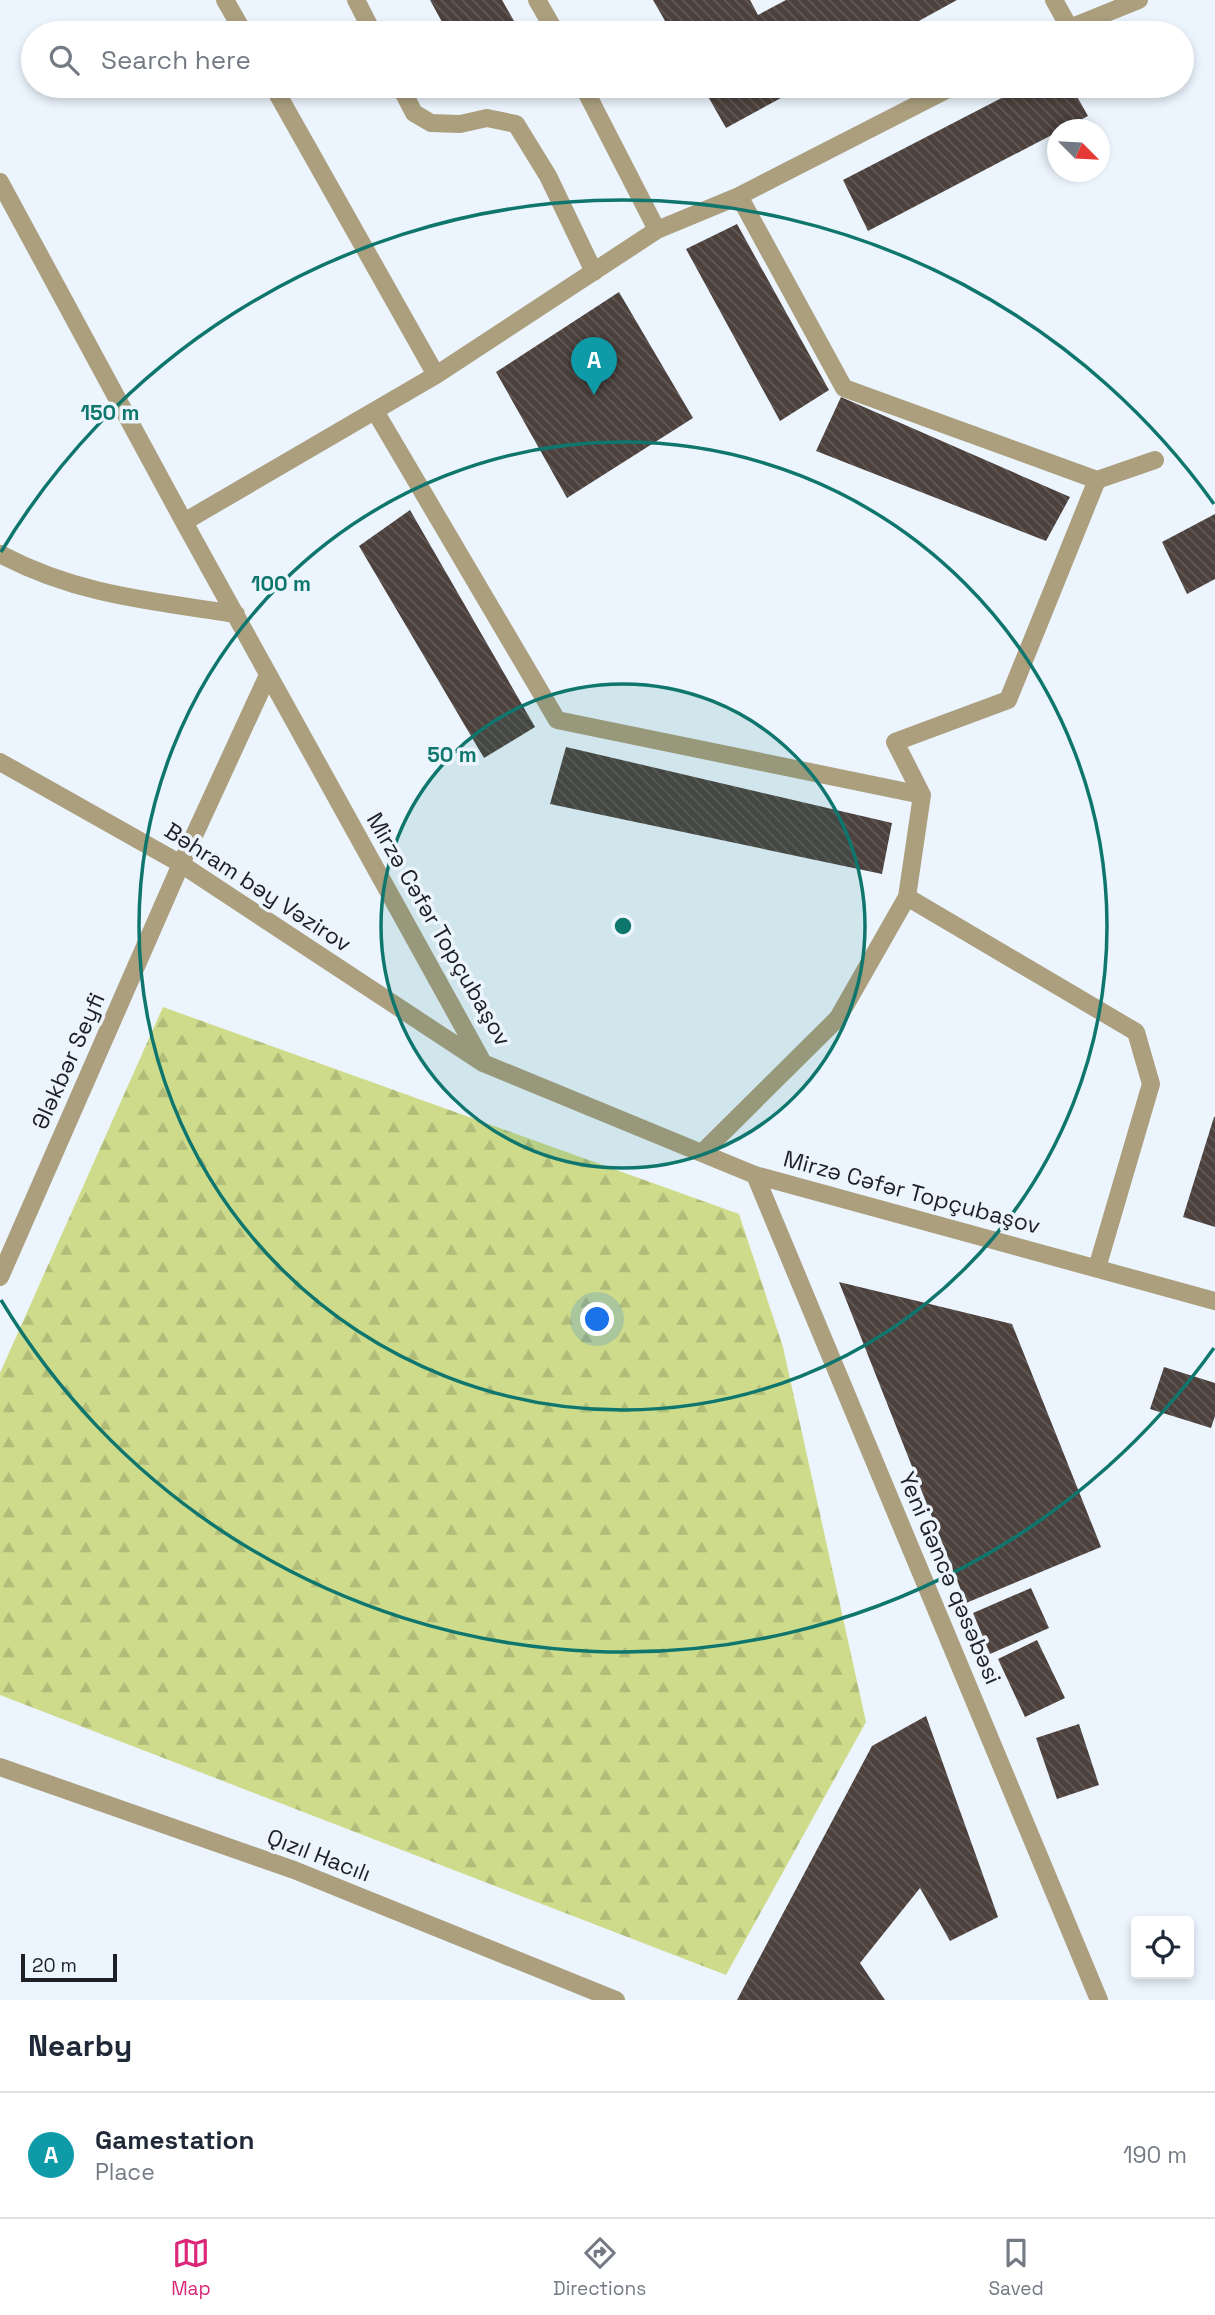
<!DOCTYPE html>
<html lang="en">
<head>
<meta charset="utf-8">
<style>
	:root { --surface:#fff; --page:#f6f6f7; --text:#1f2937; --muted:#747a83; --line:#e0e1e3; --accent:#db2777 }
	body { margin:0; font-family:"Space Grotesk",sans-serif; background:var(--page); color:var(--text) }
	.controls { position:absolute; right:21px; bottom:21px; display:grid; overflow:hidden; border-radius:7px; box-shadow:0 4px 10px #0003 }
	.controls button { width:63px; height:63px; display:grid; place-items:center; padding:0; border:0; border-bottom:2px solid var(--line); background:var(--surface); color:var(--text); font:35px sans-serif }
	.compass { position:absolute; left:1047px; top:119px; width:63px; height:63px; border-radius:50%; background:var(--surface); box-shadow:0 4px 10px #0003; rotate:114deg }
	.scale { position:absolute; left:21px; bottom:18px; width:96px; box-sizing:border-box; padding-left:7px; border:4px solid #1d2024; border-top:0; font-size:19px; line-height:24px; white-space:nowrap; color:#1d2024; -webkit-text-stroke:5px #ecf5fe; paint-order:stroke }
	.you { position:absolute; left:598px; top:1320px; width:24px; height:24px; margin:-18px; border:5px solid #fff; border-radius:50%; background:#1a73e8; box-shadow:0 0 0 10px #1a73e833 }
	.badge { display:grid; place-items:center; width:46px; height:46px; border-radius:50%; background:var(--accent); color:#fff; font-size:23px; font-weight:700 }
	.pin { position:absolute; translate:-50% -58px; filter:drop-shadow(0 2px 4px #0008) }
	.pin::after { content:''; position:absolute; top:37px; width:24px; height:21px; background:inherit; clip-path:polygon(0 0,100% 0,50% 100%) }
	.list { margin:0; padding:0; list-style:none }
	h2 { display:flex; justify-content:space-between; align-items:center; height:91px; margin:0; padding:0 28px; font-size:30px }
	h2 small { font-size:23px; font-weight:400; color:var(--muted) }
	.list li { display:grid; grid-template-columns:46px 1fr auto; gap:21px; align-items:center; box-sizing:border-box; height:126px; padding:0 28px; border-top:2px solid var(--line) }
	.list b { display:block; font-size:26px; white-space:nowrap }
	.list p { margin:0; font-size:23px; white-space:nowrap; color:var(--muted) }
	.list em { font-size:23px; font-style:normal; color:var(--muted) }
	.icon { flex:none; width:38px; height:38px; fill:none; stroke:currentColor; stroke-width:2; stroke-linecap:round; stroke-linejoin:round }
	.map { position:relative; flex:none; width:1215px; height:2000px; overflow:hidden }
	.search { position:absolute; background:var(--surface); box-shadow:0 4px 10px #0003; left:21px; right:21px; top:21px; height:77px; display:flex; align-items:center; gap:18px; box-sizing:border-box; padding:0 24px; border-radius:38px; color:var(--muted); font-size:26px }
	.sheet { height:217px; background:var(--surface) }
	nav { display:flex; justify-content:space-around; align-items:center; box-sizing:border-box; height:98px; border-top:2px solid var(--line); background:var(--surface); font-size:19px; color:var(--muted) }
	nav a { display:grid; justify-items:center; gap:4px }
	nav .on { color:var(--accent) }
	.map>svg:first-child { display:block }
	.forest { fill:url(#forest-firs) }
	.building { fill:url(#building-back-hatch) }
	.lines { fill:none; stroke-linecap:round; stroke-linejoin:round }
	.minor { stroke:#ab9f7e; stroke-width:18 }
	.ring { fill:none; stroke:#0f766e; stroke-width:3.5 }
	.labels { text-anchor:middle; stroke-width:7; stroke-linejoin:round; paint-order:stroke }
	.street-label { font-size:23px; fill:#1d2024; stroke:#ecf5fe }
	.centre { fill:#0f766e; stroke:#ecf5fe; stroke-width:3.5 }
	.ring-label { font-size:21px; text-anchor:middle; font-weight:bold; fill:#0f766e; stroke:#ecf5fe; stroke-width:7; stroke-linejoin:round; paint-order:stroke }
</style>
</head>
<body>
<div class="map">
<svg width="1215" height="2000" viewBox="0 0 1215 2000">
	<defs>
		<pattern id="forest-firs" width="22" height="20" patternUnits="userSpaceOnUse" patternTransform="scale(1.75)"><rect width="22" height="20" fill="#cedb8b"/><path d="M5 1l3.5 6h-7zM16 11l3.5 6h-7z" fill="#b0bc78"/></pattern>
		<pattern id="building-back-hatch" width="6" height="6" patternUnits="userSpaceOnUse" patternTransform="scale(1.75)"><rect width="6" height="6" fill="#4c413d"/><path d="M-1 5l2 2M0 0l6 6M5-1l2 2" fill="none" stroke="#625a57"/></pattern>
	</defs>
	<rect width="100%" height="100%" fill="#ecf5fe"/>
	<path class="forest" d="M163,1007L739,1214L783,1347L866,1722L726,1975L0,1695V1373Z"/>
	<path class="building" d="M430,0H502L521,33H448Z
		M653,0H750L758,15L786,0H957L897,33H672Z
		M702,86H803L726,128Z
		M1025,86H1071L1088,116L868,231L843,180Z
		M737,224L829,390L780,421L686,249Z
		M619,292L693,418L567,498L496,372Z
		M841,397L1070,497L1046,541L816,451Z
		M410,510L535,727L484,758L359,546Z
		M1215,514V579L1187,594L1162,542Z
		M566,747L892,823L882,874L550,804Z
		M1214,1117H1215V1227L1183,1217Z
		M839,1282L1012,1324L1101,1547L966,1603Z
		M1164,1367L1215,1383V1416L1211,1428L1150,1409Z
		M1031,1588L1049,1628L990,1654L973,1613Z
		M1037,1640L1065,1698L1025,1717L998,1659Z
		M926,1716L998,1917L950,1941L920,1888L860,1963L885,2000H737L872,1746Z
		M1079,1724L1099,1785L1057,1799L1036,1738Z"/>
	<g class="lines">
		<path class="minor" d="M225,0L244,33
			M356,0L373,33
			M537,0L556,33
			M1054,0L1069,27
			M1057,33L1139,0
			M273,86L436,375
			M400,86L414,113L431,123L460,124L487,118L516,124L548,176L594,272
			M583,86L657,230
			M0,182L184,522L481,1059
			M739,196L844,388L1097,480L1155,460
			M375,411L557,720L922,795L907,897
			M184,522L436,375L657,230L739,196L954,86
			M0,554C77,595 152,601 236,614
			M0,762L181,864L483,1063L755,1175L1215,1301
			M922,795L895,742L1008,700L1097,480
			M702,1153L838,1018L907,897L1136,1032L1151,1084L1097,1268
			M755,1175L1099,2000
			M0,1277L181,864L268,675
			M0,1767L294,1870L616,2000"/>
	</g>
	<circle cx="623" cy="926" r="242" fill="#0f766e" fill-opacity=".12"/>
	<g class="ring">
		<circle cx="623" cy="926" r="242"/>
		<circle cx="623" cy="926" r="484"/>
		<path d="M1214 1348A726 726 0 0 1 1 1300M1 552A726 726 0 0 1 1214 504"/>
	</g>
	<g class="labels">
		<g class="street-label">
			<text transform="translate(258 887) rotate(33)" y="8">Bəhram bəy Vəzirov</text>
			<text transform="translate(439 929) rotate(60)" y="8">Mirzə Cəfər Topçubaşov</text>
			<text transform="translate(68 1061) rotate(-66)" y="8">Ələkbər Seyfi</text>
			<text transform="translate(912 1192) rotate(15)" y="8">Mirzə Cəfər Topçubaşov</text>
			<text transform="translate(950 1578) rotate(67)" y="8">Yeni Gəncə qəsəbəsi</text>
			<text transform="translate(319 1855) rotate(21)" y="8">Qızıl Hacılı</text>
		</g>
	</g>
	<circle cx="623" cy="926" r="10" class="centre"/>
	<g class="ring-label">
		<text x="110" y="420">150 m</text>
		<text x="281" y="591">100 m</text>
		<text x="452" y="762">50 m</text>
	</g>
</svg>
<div class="controls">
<button><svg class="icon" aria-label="locate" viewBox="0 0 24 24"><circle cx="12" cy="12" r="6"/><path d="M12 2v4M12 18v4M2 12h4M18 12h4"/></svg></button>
</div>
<svg class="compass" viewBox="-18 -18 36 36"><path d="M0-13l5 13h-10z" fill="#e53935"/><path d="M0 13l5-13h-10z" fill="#747a83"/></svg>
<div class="scale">20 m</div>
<div class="you"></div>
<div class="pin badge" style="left:594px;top:395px;background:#0f9aa8">A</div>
<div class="search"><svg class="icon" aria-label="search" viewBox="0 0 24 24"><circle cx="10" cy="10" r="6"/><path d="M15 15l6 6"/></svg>Search here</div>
</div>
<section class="sheet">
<h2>Nearby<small></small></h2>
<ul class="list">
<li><span class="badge" style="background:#0f9aa8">A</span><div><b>Gamestation</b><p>Place</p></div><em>190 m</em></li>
</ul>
</section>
<nav>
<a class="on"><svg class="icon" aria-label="map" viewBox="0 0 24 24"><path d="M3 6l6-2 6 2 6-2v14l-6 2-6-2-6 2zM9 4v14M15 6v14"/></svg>Map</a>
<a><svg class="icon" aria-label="directions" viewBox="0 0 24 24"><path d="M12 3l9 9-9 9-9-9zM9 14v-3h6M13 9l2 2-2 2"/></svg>Directions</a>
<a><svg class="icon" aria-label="saved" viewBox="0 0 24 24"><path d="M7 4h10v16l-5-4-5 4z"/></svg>Saved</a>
</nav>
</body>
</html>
